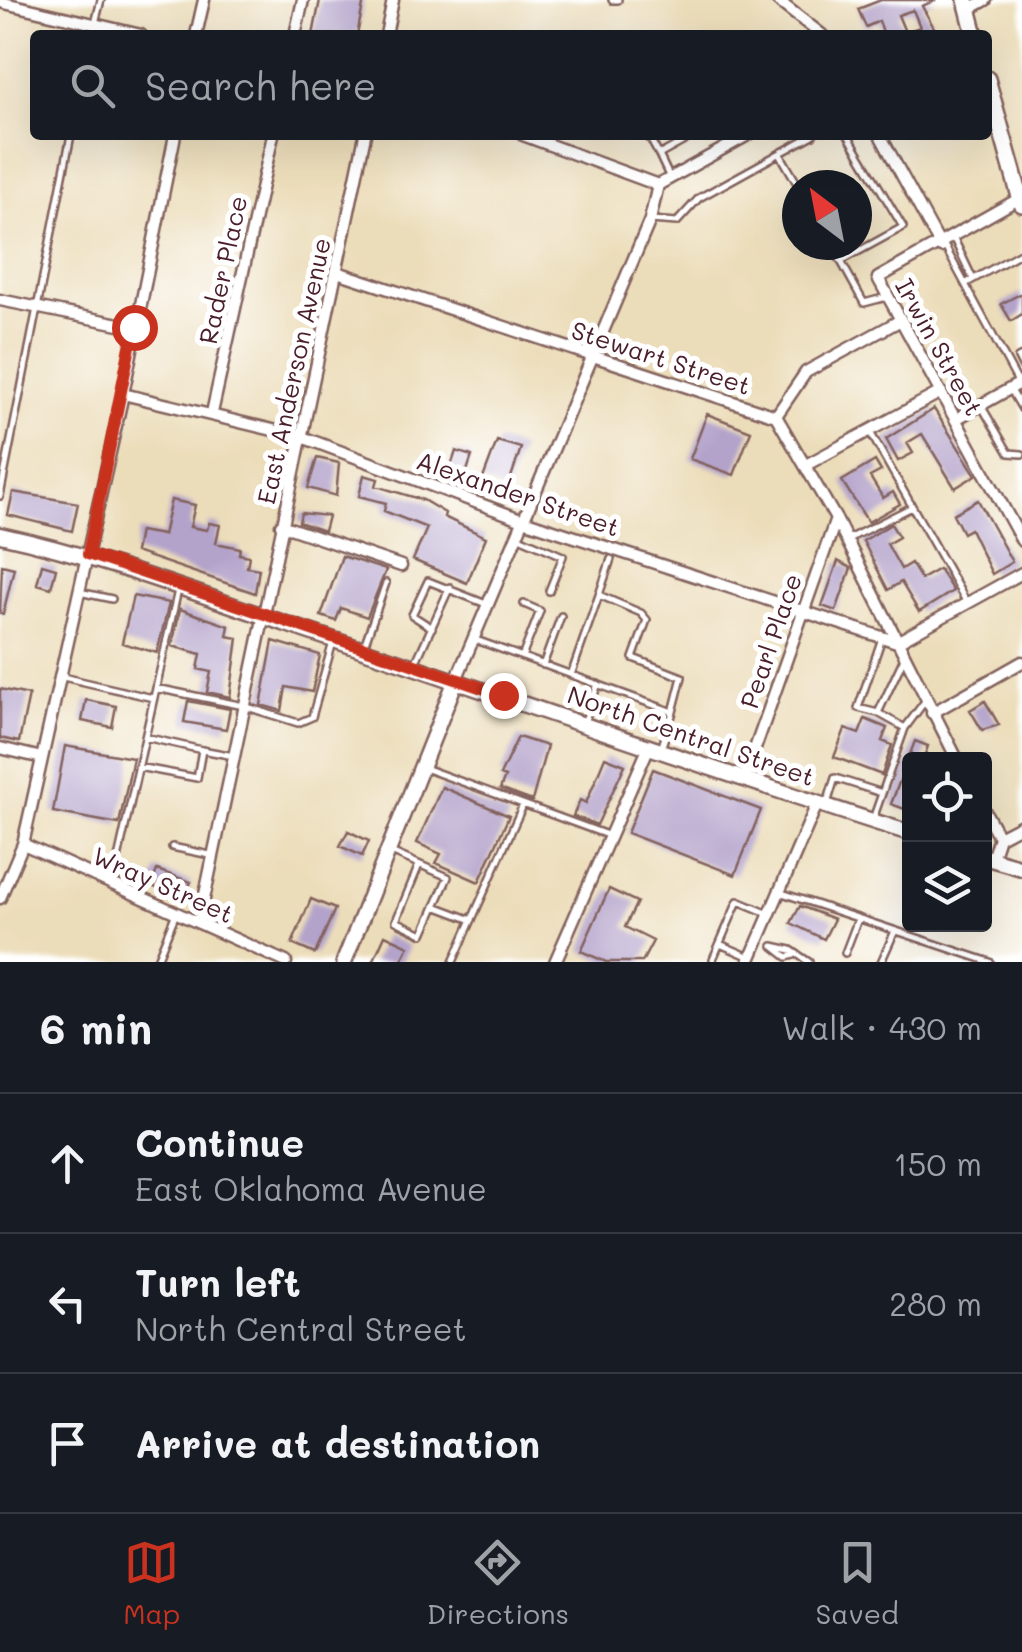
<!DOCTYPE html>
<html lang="en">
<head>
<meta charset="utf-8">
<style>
	:root { --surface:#171b24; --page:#242831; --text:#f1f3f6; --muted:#9ea1a6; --line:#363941; --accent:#c8321e }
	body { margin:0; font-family:Mali,sans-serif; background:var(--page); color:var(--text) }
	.controls { position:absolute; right:30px; bottom:30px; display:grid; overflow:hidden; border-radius:10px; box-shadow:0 10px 40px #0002 }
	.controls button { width:90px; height:90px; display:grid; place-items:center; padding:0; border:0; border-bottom:2px solid var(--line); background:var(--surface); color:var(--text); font:50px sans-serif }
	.compass { position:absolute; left:782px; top:170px; width:90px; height:90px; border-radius:50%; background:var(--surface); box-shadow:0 10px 40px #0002; rotate:328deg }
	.stop { position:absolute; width:30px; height:30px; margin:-22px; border:8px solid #c8321e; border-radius:50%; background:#fff }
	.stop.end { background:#c8321e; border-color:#fff; box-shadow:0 2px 10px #0008 }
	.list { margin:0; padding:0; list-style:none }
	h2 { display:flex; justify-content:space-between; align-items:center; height:130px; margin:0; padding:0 40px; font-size:42px }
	h2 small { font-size:32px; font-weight:400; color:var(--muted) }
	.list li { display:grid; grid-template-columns:65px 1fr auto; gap:30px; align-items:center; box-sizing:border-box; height:140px; padding:0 40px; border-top:2px solid var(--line) }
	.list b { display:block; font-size:38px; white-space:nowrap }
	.list p { margin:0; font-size:32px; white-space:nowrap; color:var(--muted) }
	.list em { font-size:32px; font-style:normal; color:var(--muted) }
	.icon { flex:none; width:55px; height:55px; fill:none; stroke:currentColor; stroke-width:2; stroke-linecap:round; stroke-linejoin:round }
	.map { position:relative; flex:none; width:1022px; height:962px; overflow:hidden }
	.search { position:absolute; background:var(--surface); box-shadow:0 10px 40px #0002; left:30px; right:30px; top:30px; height:110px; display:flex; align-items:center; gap:25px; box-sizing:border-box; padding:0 35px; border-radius:10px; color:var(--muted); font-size:38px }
	.sheet { height:550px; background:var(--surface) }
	nav { display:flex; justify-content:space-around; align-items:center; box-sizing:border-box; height:140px; border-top:2px solid var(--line); background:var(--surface); font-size:28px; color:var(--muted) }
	nav a { display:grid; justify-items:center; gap:5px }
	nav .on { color:var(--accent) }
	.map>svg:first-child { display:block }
	.building { fill:#b3a2ca; fill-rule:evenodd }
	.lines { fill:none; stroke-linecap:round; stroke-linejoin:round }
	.lane-casing { stroke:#83625d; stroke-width:10 }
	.street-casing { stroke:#83625d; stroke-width:15 }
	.secondary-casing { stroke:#83625d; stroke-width:19 }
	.primary-casing { stroke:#83625d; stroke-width:20 }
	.lane { stroke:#fff; stroke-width:5 }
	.street { stroke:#fff; stroke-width:10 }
	.secondary { stroke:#fff; stroke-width:14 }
	.primary { stroke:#fff; stroke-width:15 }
	.route { stroke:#c8321e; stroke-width:12 }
	.labels { text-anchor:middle; stroke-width:10; stroke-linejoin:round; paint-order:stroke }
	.street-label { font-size:25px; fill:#4a1f2b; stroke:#fff }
</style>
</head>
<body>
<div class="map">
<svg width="1022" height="962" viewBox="0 0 1022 962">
	<rect width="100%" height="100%" fill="#fff"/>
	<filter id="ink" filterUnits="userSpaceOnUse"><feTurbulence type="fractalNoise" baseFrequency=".01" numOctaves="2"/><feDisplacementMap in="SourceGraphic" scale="20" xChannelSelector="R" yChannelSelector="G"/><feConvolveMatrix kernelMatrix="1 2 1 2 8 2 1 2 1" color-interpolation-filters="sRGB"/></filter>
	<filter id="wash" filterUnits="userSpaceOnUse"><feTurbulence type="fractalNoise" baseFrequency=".0048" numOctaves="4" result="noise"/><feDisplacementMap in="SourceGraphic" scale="40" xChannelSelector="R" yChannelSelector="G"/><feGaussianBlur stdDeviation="2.25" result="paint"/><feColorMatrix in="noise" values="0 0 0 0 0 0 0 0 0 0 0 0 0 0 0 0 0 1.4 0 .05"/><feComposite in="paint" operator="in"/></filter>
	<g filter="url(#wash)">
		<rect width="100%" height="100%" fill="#ecddba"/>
		<g id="blocks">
			<path class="building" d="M320,0H364L357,35H313Z
				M881,0H936L922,6L938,35H884L879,21L866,27L858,9ZM913,10L920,27L905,32L898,15Z
				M1022,293V314L1011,321L1001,304Z
				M934,409L976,475L955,488L922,434L907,443L913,453L898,461L886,439Z
				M707,414L751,431L734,475L690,459Z
				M497,441L521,448L506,492L482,481Z
				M456,451L472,456L464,480L448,475Z
				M317,458L339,463L336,496L308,488Z
				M875,461L881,471L870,477L883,498L893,492L900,504L868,522L842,481Z
				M364,475L378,479L376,486L423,500L445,513L444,517L486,537L467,583L413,560L427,528L384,511L386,503L359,496Z
				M13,492L78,503L72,531L8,515Z
				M171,500L195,505L190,527L207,530L209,523L220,525L216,543L240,548L239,554L249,556L247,567L259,569L255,593L135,552L139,531L163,535Z
				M978,500L1012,562L992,574L970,529L963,533L953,514Z
				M301,513L328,516L324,531L299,522Z
				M891,524L899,537L887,544L901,569L911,563L921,579L939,569L953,591L919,612L901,582L888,590L863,541Z
				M342,556L386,570L367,617L341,608L336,621L321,616Z
				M838,561L851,568L836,611L822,606Z
				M42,564L56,568L51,588L37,584Z
				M2,565L14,568L3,614L0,613Z
				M133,596L169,603L157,653L122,643Z
				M180,609L229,626L227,636L238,638L230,697L207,692L211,672L198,669L201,654L172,646Z
				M273,641L320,655L312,692L286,687L282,711L261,705Z
				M0,689L29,695L19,742L0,738Z
				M86,700L116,706L112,727L82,721Z
				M188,701L230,709L226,729L184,722Z
				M985,701L999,725L982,730L970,710Z
				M865,719L887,728L882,741L892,745L882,775L834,757L845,729L859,734Z
				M518,737L547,746L532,801L500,789L505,777L500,775Z
				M915,741L928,746L923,760H910V811L891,804Z
				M65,746L133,758L119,824L53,812Z
				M605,757L625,765L597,825L573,816L580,800L586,803Z
				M653,769L761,810L735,875L627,833Z
				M442,787L509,816L479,882L436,863L441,854L417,843Z
				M348,831L369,841L362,856L340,846Z
				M157,870L191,882L184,898L151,886Z
				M609,889L637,902L625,927L653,941L642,962H606L581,951Z
				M311,899L335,909L315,954L292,944Z
				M800,906L834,919L824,939L791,923Z
				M385,935L409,946L401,962H373Z"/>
		</g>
	</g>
	<g filter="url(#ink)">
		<use href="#blocks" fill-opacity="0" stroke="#83625d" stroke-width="2.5"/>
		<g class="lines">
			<g class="lane-casing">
				<path id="lane" d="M612,0H618
					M92,35L101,0
					M648,135L659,155
					M780,154L798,185
					M670,178L659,155L695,135
					M650,220L677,222L699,198L813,135
					M954,239L973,279
					M832,245L864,303L887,297
					M944,245L1019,384
					M841,261L903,227L848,135
					M965,284L1022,252
					M1022,356L1018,358L1022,366
					M1011,390L1022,409
					M982,407L1009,453L1022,454
					M870,432L967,603
					M0,496L71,135
					M519,537L563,556L549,591
					M848,539L912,507
					M611,559L599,595L641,613L647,620L633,658L682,677L673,712
					M79,592L112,599
					M432,628L412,615L428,581L486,604
					M476,640L673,712L661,749
					M364,646L386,583
					M522,657L540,611L524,604
					M904,658L878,713L905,728
					M543,665L561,616
					M414,666L450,587
					M571,675L599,595
					M63,677L153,698
					M156,688L244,706L298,723L312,717L333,642
					M878,713L858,708L882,638
					M584,723L598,684
					M145,737L202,750
					M138,767L197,778L202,750L234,756
					M424,768L610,836
					M827,804L835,778L882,793
					M873,819L905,728L925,701
					M172,847L210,855
					M391,852L448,877L423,934L396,921L419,865
					M113,881L178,590
					M779,892L990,962
					M435,906L472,920
					M720,944L750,957
					M845,953L858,919
					M794,955L787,957L773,946L791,950L809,962
					M713,959L738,901L767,913
					M156,962L176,913
					M453,962L523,805
					M881,962L895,931"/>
			</g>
			<g class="street-casing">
				<path id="street" d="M777,0L822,35
					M0,2L141,35
					M968,10L986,0
					M196,35L204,0
					M295,35L303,0
					M386,35L393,0
					M523,135L658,185
					M880,135L941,247
					M1022,197L878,278L1022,541
					M337,272L776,416L836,519L957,759
					M0,300L134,327
					M123,394L302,437L523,520L897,642L1022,573
					M212,413L273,135
					M776,416L806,372L899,321
					M956,419L1022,382
					M806,465L941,392
					M281,525L401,566
					M456,680L650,220L658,185L748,135
					M932,713L1022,662
					M0,748L42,758
					M745,777L836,519
					M984,810L999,837
					M23,844L286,962
					M992,859L999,837L1022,825
					M0,898L23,844L123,394L175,135
					M199,923L365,135
					M555,962L648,749
					M749,962L817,804"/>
			</g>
			<g class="secondary-casing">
				<path id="secondary" d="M0,535C105,558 203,596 304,630C506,697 706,769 910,833
					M984,857L1022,868
					M344,962L456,680"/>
			</g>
			<g class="primary-casing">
				<path id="primary" d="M966,0L975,35
					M987,79L1022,204"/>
			</g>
			<use href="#lane" class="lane"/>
			<use href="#street" class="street"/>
			<use href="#secondary" class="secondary"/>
			<use href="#primary" class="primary"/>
		</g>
	</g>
	<g class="lines" filter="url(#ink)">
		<path class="route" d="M134,327L88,554L503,695"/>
	</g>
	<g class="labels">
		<g class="street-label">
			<text transform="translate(223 270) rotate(-78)" y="9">Rader Place</text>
			<text transform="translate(939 347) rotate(61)" y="9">Irwin Street</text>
			<text transform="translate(661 358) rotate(18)" y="9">Stewart Street</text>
			<text transform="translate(294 371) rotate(-78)" y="9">East Anderson Avenue</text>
			<text transform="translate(518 494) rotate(19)" y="9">Alexander Street</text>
			<text transform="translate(771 641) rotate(-71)" y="9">Pearl Place</text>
			<text transform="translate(691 736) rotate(19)" y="9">North Central Street</text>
			<text transform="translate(163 885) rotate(24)" y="9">Wray Street</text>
		</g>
	</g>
</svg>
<div class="controls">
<button><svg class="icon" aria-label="locate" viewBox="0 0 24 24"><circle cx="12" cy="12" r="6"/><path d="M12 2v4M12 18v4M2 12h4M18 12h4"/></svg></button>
<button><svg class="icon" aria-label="layers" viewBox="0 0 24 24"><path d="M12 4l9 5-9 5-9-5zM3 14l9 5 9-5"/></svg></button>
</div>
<svg class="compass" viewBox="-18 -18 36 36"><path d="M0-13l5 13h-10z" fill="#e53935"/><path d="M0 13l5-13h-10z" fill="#9ea1a6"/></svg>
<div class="stop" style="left:134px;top:327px"></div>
<div class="stop end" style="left:503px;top:695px"></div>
<div class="search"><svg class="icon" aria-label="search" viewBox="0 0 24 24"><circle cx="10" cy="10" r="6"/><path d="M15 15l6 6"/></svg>Search here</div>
</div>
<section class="sheet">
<h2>6 min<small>Walk · 430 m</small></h2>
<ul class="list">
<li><svg class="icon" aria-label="ahead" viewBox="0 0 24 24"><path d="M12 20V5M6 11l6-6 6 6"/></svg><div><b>Continue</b><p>East Oklahoma Avenue</p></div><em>150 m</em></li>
<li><svg class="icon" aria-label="left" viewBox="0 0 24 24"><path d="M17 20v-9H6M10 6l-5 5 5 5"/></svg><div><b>Turn left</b><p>North Central Street</p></div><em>280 m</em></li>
<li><svg class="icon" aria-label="arrive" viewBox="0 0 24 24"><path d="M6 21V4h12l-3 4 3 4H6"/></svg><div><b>Arrive at destination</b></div></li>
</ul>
</section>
<nav>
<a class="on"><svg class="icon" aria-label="map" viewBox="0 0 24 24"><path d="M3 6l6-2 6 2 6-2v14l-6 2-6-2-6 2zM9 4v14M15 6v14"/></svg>Map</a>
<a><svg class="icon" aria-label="directions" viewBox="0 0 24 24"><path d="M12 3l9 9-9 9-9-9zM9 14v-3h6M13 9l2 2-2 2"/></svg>Directions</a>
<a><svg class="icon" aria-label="saved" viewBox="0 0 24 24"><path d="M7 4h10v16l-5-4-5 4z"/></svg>Saved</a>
</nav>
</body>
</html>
